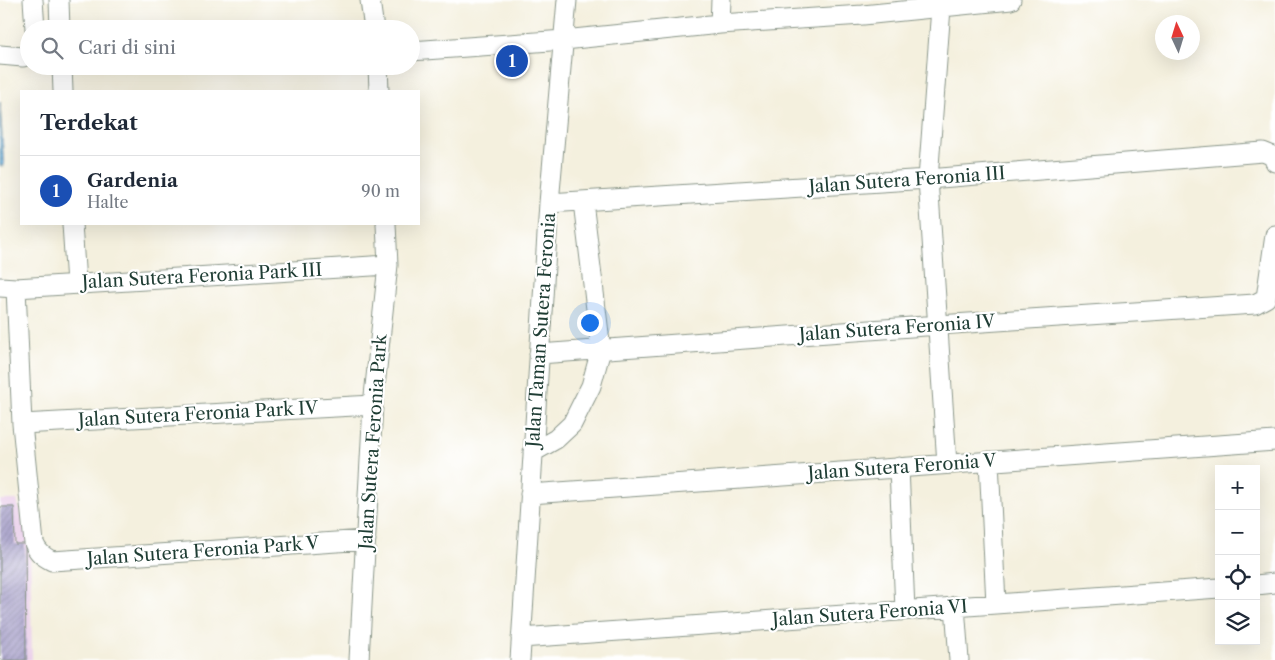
<!DOCTYPE html>
<html lang="id">
<head>
<meta charset="utf-8">
<style>
	:root { --surface:#fff; --page:#f6f6f7; --text:#1f2937; --muted:#747a83; --line:#e0e1e3; --accent:#1a73e8 }
	body { margin:0; font-family:"Libre Caslon Text",serif; background:var(--page); color:var(--text) }
	.controls { position:absolute; right:15px; bottom:15px; display:grid; overflow:hidden; border-radius:0px; box-shadow:0 5px 20px #0002 }
	.controls button { width:45px; height:45px; display:grid; place-items:center; padding:0; border:0; border-bottom:1px solid var(--line); background:var(--surface); color:var(--text); font:25px sans-serif }
	.compass { position:absolute; left:1155px; top:15px; width:45px; height:45px; border-radius:50%; background:var(--surface); box-shadow:0 5px 20px #0002; rotate:356deg }
	.you { position:absolute; left:589px; top:322px; width:18px; height:18px; margin:-12px; border:4px solid #fff; border-radius:50%; background:#1a73e8; box-shadow:0 0 0 8px #1a73e833 }
	.badge { display:grid; place-items:center; width:32px; height:32px; border-radius:50%; background:var(--accent); color:#fff; font-size:16px; font-weight:700 }
	.pin { position:absolute; translate:-50% -50%; border:2px solid #fff; box-shadow:0 1px 5px #0006 }
	.list { margin:0; padding:0; list-style:none }
	h2 { display:flex; justify-content:space-between; align-items:center; height:65px; margin:0; padding:0 20px; font-size:21px }
	h2 small { font-size:16px; font-weight:400; color:var(--muted) }
	.list li { display:grid; grid-template-columns:32px 1fr auto; gap:15px; align-items:center; box-sizing:border-box; height:70px; padding:0 20px; border-top:1px solid var(--line) }
	.list b { display:block; font-size:19px; white-space:nowrap }
	.list p { margin:0; font-size:16px; white-space:nowrap; color:var(--muted) }
	.list em { font-size:16px; font-style:normal; color:var(--muted) }
	.icon { flex:none; width:28px; height:28px; fill:none; stroke:currentColor; stroke-width:2; stroke-linecap:round; stroke-linejoin:round }
	.map { position:relative; flex:none; width:1275px; height:660px; overflow:hidden }
	.search { position:absolute; background:var(--surface); box-shadow:0 5px 20px #0002; left:20px; top:20px; width:400px; height:55px; display:flex; align-items:center; gap:12px; box-sizing:border-box; padding:0 18px; border-radius:28px; color:var(--muted); font-size:19px }
	.panel { position:absolute; background:var(--surface); box-shadow:0 5px 20px #0002; left:20px; top:90px; width:400px; height:135px; border-radius:0px }
	.map>svg:first-child { display:block }
	.built { fill:#ebd1eb }
	.water { fill:url(#water-rules); stroke:#407286 }
	.building { fill:url(#building-hatch) }
	.lines { fill:none; stroke-linecap:round; stroke-linejoin:round }
	.minor-casing { stroke:#8a9689; stroke-width:21 }
	.minor { stroke:#fff; stroke-width:19 }
	.labels { text-anchor:middle; stroke-width:4.5; stroke-linejoin:round; paint-order:stroke }
	.street-label { font-size:18px; fill:#1f3d34; stroke:#fff }
</style>
</head>
<body>
<div class="map">
<svg width="1275" height="660" viewBox="0 0 1275 660">
	<defs>
		<pattern id="water-rules" width="6" height="5" patternUnits="userSpaceOnUse" patternTransform="scale(1.25)"><rect width="6" height="5" fill="#61a7d7"/><path d="M0 2.5h6" fill="none" stroke="#4f89af"/></pattern>
		<pattern id="building-hatch" width="6" height="6" patternUnits="userSpaceOnUse" patternTransform="scale(1.25)"><rect width="6" height="6" fill="#a69fc9"/><path d="M-1 1l2-2M0 6l6-6M5 7l2-2" fill="none" stroke="#8783a4"/></pattern>
	</defs>
	<rect width="100%" height="100%" fill="#fff"/>
	<filter id="ink" filterUnits="userSpaceOnUse"><feTurbulence type="fractalNoise" baseFrequency=".02" numOctaves="2"/><feDisplacementMap in="SourceGraphic" scale="10" xChannelSelector="R" yChannelSelector="G"/><feConvolveMatrix kernelMatrix="1 2 1 2 8 2 1 2 1" color-interpolation-filters="sRGB"/></filter>
	<filter id="wash" filterUnits="userSpaceOnUse"><feTurbulence type="fractalNoise" baseFrequency=".0096" numOctaves="4" result="noise"/><feDisplacementMap in="SourceGraphic" scale="20" xChannelSelector="R" yChannelSelector="G"/><feGaussianBlur stdDeviation="1.12" result="paint"/><feColorMatrix in="noise" values="0 0 0 0 0 0 0 0 0 0 0 0 0 0 0 0 0 1.4 0 .05"/><feComposite in="paint" operator="in"/></filter>
	<g filter="url(#wash)">
		<rect width="100%" height="100%" fill="#f4f0de"/>
		<path class="built" d="M0,500H17L30,545L32,660H0Z"/>
		<path class="water" d="M0,102L4,166H0Z"/>
		<g id="blocks">
			<path class="building" d="M0,507H14L15,544H25L26,660H0Z"/>
		</g>
	</g>
	<g filter="url(#ink)">
		<use href="#blocks" fill-opacity="0" stroke="#8a9689" stroke-width="1"/>
		<g class="lines">
			<g class="minor-casing">
				<path id="minor" d="M33,0L35,29
					M59,0L60,29
					M370,0L374,29
					M945,0L941,8L928,179L947,464
					M720,24L721,0
					M411,51L564,40L720,24L863,15L1011,0
					M0,55L23,57L29,54
					M62,66L63,91
					M378,66L379,91
					M549,203L928,179L1263,152L1273,156L1275,162
					M72,224L76,283
					M0,287L16,288L388,265
					M16,288L22,424L34,543C38,553 43,556 52,561L366,540
					M539,354L939,325L1255,304L1266,298L1275,235
					M22,424L373,405
					M533,452L556,439L572,424L591,386L601,350L583,202
					M989,461L996,604
					M899,467L905,610
					M530,494L1275,441
					M1256,585L1275,583
					M955,606L959,660
					M521,638L1219,588
					M359,660L373,405L388,265L386,224
					M520,660L549,203L567,0"/>
			</g>
			<use href="#minor" class="minor"/>
		</g>
	</g>
	<g class="labels">
		<g class="street-label">
			<text transform="translate(907 180) rotate(-4)" y="6">Jalan Sutera Feronia III</text>
			<text transform="translate(202 276) rotate(-3)" y="6">Jalan Sutera Feronia Park III</text>
			<text transform="translate(897 328) rotate(-4)" y="6">Jalan Sutera Feronia IV</text>
			<text transform="translate(541 330) rotate(-86)" y="6">Jalan Taman Sutera Feronia</text>
			<text transform="translate(198 414) rotate(-3)" y="6">Jalan Sutera Feronia Park IV</text>
			<text transform="translate(373 442) rotate(-86)" y="6">Jalan Sutera Feronia Park</text>
			<text transform="translate(902 467) rotate(-4)" y="6">Jalan Sutera Feronia V</text>
			<text transform="translate(203 551) rotate(-4)" y="6">Jalan Sutera Feronia Park V</text>
			<text transform="translate(870 613) rotate(-4)" y="6">Jalan Sutera Feronia VI</text>
		</g>
	</g>
</svg>
<div class="controls">
<button>+</button>
<button>−</button>
<button><svg class="icon" aria-label="locate" viewBox="0 0 24 24"><circle cx="12" cy="12" r="6"/><path d="M12 2v4M12 18v4M2 12h4M18 12h4"/></svg></button>
<button><svg class="icon" aria-label="layers" viewBox="0 0 24 24"><path d="M12 4l9 5-9 5-9-5zM3 14l9 5 9-5"/></svg></button>
</div>
<svg class="compass" viewBox="-18 -18 36 36"><path d="M0-13l5 13h-10z" fill="#e53935"/><path d="M0 13l5-13h-10z" fill="#747a83"/></svg>
<div class="you"></div>
<div class="pin badge" style="left:512px;top:61px;background:#1a4fb4">1</div>
<div class="search"><svg class="icon" aria-label="search" viewBox="0 0 24 24"><circle cx="10" cy="10" r="6"/><path d="M15 15l6 6"/></svg>Cari di sini</div>
<section class="panel">
<h2>Terdekat<small></small></h2>
<ul class="list">
<li><span class="badge" style="background:#1a4fb4">1</span><div><b>Gardenia</b><p>Halte</p></div><em>90 m</em></li>
</ul>
</section>
</div>
</body>
</html>
